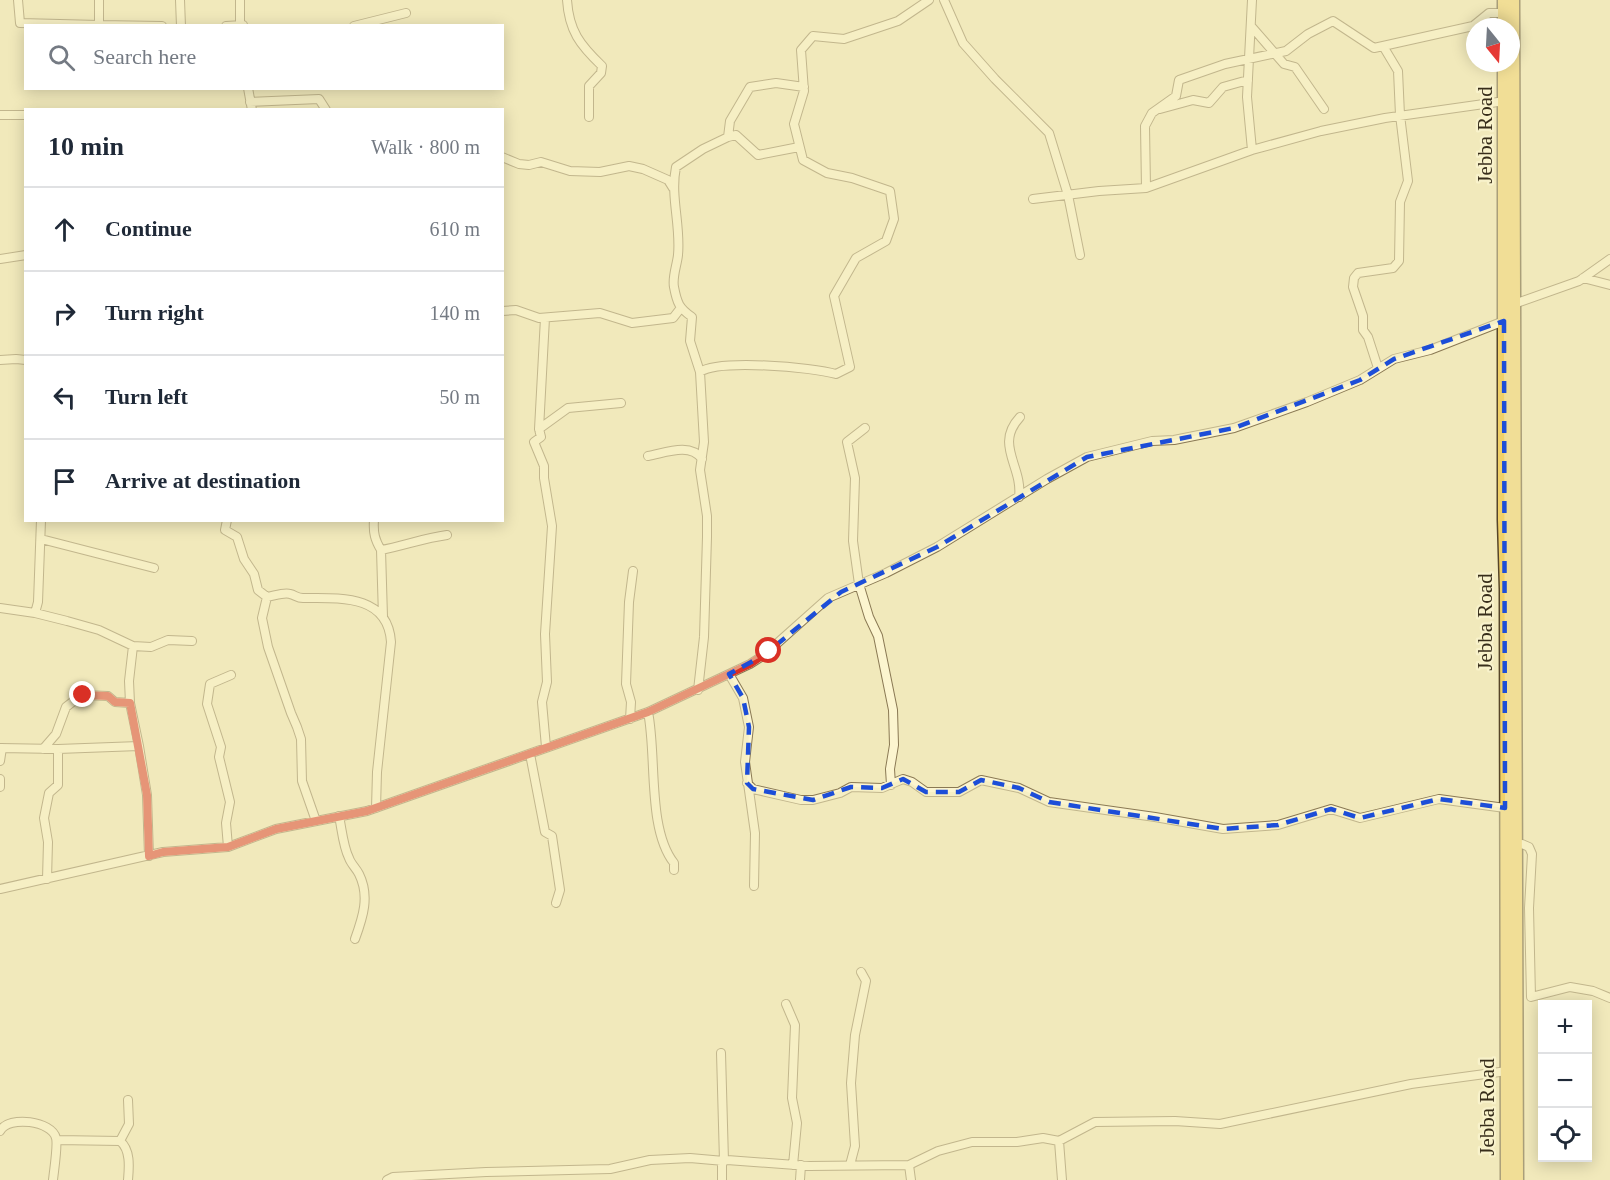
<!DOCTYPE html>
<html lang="en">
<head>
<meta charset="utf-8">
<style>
	:root { --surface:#fff; --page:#f6f6f7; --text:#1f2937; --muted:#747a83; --line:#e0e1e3 }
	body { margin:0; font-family:"Times New Roman",serif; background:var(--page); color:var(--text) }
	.controls { position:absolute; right:18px; bottom:18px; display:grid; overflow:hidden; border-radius:0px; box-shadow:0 3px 15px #0003 }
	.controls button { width:54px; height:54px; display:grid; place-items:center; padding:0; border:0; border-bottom:2px solid var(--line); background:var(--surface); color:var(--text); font:30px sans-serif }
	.compass { position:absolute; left:1466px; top:18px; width:54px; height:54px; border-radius:50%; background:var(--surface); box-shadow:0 3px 15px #0003; rotate:162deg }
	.stop { position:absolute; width:18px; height:18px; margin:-14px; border:4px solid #d93025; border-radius:50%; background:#fff }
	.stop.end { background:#d93025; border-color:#fff; box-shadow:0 2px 6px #0008 }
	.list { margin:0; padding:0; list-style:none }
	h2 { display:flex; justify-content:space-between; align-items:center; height:78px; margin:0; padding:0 24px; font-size:26px }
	h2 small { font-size:20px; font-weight:400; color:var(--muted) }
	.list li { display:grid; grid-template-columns:39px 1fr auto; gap:18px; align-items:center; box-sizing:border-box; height:84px; padding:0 24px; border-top:2px solid var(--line) }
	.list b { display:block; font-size:22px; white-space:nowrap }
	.list em { font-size:20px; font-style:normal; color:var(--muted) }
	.icon { flex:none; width:33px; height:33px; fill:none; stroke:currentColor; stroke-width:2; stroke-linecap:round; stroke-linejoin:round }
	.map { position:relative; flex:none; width:1610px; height:1180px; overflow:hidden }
	.search { position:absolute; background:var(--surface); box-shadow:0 3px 15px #0003; left:24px; top:24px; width:480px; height:66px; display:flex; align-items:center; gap:15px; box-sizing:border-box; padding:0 21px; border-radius:0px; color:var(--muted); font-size:22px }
	.panel { position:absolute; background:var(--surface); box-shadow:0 3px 15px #0003; left:24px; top:108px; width:480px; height:414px; border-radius:0px }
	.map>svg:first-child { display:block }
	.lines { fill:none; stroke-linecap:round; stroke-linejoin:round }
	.minor-casing { stroke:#8a7954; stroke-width:10 }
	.trunk-casing { stroke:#564529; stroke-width:15 }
	.minor { stroke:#fcf5cf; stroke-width:8 }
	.trunk { stroke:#f1d168; stroke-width:12 }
	.route { stroke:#d93025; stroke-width:8 }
	.marked { fill:none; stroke:#1d4ed8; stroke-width:4.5; stroke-dasharray:12 8; stroke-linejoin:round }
	.labels { text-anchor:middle; stroke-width:4.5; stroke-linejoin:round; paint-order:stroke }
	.street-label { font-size:21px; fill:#372d1a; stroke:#f8f2cb }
</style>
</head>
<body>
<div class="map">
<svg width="1610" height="1180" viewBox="0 0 1610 1180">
	<rect width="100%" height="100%" fill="#f1e9bb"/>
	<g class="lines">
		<g class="minor-casing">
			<path id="minor" d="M18,0L20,23L99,25V0
				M180,0L181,26
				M240,0V26
				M567,0C569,31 580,45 602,66L601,73L589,86V117
				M944,0L963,43L995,79L1049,133L1068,195L1080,255
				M1252,0L1247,97L1252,150
				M99,25L162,26
				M226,26L243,25
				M354,26L406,13
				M1251,26L1284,64L1295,67L1324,109
				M248,88L252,110
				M250,102L319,99L326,110
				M1160,109L1193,100L1209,103L1223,87L1248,80
				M0,115H26
				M728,137L736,135L758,155L799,147
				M502,157L519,164L529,165L541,162L570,171L600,172L629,166L643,169L668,180L673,188
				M1146,188L1145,126L1152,113L1176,96L1179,80L1225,64L1286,51L1308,34L1333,21L1374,48L1473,26L1489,13H1504
				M1033,199L1099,191L1146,188L1252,150L1321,131L1385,118L1505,101
				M0,259L26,255
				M1583,278L1610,285
				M1514,304L1579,281L1610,259
				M502,311L516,310L539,318L600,313L632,323L673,318L680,309
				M0,360L16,359L26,360
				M1378,368L1368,337L1363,330V316L1353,287L1354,278L1358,273L1393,268L1399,261L1400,202L1408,181L1400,115L1398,71L1383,46
				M700,372L690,341L692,317C679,308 677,303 674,287C672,277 677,265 678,255C681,226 670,196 676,167L703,149L728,137L730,121L750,87L776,83L804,87
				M865,428L847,442L855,478L853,541L859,584L869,617L878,636L893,710L894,745L890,769L891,785
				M539,429L545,318
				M648,456C665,453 690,442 702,459
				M1019,497C1023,466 994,445 1020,417
				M227,520L225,530L237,537L244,559L254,574L258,590L267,597
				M374,520C373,533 375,540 381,550
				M41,539L154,568
				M0,608L35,613L67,621L99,630L133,646L151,647L168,640L192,641
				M35,613L38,602L41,520
				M383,617L381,550C403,546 424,538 447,535
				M133,646L129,681L130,703L139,746
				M729,674L743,698L749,727L745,762L755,833L754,886
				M698,690L704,637L707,537V516L700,470L704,442L700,372C719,359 812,367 836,374L850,367L834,296L856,258L886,241L894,219L890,191L852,178L827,173L803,160L794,124L804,91L801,50L813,36L844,39L898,21L929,0
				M648,712C657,756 647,829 674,863V870
				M630,719L631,702L626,684L629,602L633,571
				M546,747L542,702L547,682L545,634L552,526L544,478V466L534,442L541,437L539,429L568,408L621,403
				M0,748L58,749
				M43,749L56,734L66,707L75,700L83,695L108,696L115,702L130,703
				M530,754L545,832L552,836L560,890L556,903
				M0,761L2,748
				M0,779V787
				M747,783L753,789L801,800H813L840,793L851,787L882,788L903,779L912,782L926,792H959L981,780L1019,788L1049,802L1155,817L1223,829L1278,825L1331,809L1360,818L1439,799L1505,808
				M339,816C342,830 343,846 349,858C351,864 356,868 359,874C370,896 363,917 355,939
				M316,821L302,781L301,739L297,727L291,713L268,647L262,618L267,597C274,596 284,592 290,594C295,595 297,598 303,598C339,598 388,594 391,642L377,772L376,808
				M1515,846L1522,844L1529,847L1532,854L1529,908L1531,997L1570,987L1593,991L1610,998
				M228,847L226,823L230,802L219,757L221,747L207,704L210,684L231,675
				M47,879L48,842L44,818L49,793L58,785V749L139,746L147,795L149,856
				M0,889L163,852L228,847L276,829L367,811L648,712L750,664L764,655L828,598L886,573L937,547L1047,479L1087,457L1152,441L1174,440L1234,428L1307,402L1360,380L1394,359L1430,350L1504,321
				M786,1004L795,1025L792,1098L797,1123L793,1165
				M0,1131C9,1115 52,1121 56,1138C58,1145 54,1170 53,1180
				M57,1140L120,1141C131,1150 129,1168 128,1180
				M120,1141L129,1124L128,1100
				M1059,1141L1062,1180
				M850,1165L855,1146L851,1083L855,1035L866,981L861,972
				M909,1165L911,1180
				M387,1180L393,1177L486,1172L610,1169L650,1160L690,1158L724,1161L721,1053
				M722,1180V1162L727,1160L809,1166L909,1165L938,1151L972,1142H1017L1043,1138L1059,1141L1095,1122L1175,1121L1220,1124L1411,1084L1507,1071
				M800,1180L801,1165"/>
		</g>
		<g class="trunk-casing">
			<path id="trunk" d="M1504,0V27
				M1513,0L1517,1180
				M1504,63V520L1506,589L1507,1180"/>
		</g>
		<use href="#minor" class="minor"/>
		<use href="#trunk" class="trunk"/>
	</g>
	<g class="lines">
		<path class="route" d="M83,695L108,696L115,702L130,703L147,795L149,856L163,852L228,847L276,829L367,811L648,712L750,664L769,651"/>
	</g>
	<path d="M0 0H1610V1180H0ZM1504,321L1505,808L1439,799L1360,818L1331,809L1278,825L1223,829L1049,802L1019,788L981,780L959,792H926L903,779L882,788L851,787L813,800L753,789L747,783L749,727L743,698L729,674L764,655L841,592L937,547L1087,457L1234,428L1360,380L1394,359Z" fill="#f1e9bb" fill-opacity=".55" fill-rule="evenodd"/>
	<path class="marked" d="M1504,321L1505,808L1439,799L1360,818L1331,809L1278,825L1223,829L1049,802L1019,788L981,780L959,792H926L903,779L882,788L851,787L813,800L753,789L747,783L749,727L743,698L729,674L764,655L841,592L937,547L1087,457L1234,428L1360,380L1394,359Z"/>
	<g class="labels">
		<g class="street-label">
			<text transform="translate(1485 135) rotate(-90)" y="7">Jebba Road</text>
			<text transform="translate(1485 622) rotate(-90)" y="7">Jebba Road</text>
			<text transform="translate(1487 1107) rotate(-90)" y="7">Jebba Road</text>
		</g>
	</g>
</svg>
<div class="controls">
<button>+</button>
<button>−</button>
<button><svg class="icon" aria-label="locate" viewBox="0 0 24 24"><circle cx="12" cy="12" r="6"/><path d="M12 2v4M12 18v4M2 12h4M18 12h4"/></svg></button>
</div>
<svg class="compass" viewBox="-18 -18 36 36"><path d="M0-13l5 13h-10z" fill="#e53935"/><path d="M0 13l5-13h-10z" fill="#747a83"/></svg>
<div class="stop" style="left:769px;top:651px"></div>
<div class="stop end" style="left:83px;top:695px"></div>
<div class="search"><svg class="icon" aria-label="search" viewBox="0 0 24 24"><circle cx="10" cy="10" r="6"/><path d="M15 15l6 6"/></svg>Search here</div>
<section class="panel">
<h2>10 min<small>Walk · 800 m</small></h2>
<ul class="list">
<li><svg class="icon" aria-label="ahead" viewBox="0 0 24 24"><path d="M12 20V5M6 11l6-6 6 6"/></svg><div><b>Continue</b></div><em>610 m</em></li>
<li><svg class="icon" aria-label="right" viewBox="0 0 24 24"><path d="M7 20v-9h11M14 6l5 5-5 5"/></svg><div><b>Turn right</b></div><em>140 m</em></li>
<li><svg class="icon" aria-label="left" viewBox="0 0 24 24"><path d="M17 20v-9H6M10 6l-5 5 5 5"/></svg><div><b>Turn left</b></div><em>50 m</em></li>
<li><svg class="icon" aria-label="arrive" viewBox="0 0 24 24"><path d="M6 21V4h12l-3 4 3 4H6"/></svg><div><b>Arrive at destination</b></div></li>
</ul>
</section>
</div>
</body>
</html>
